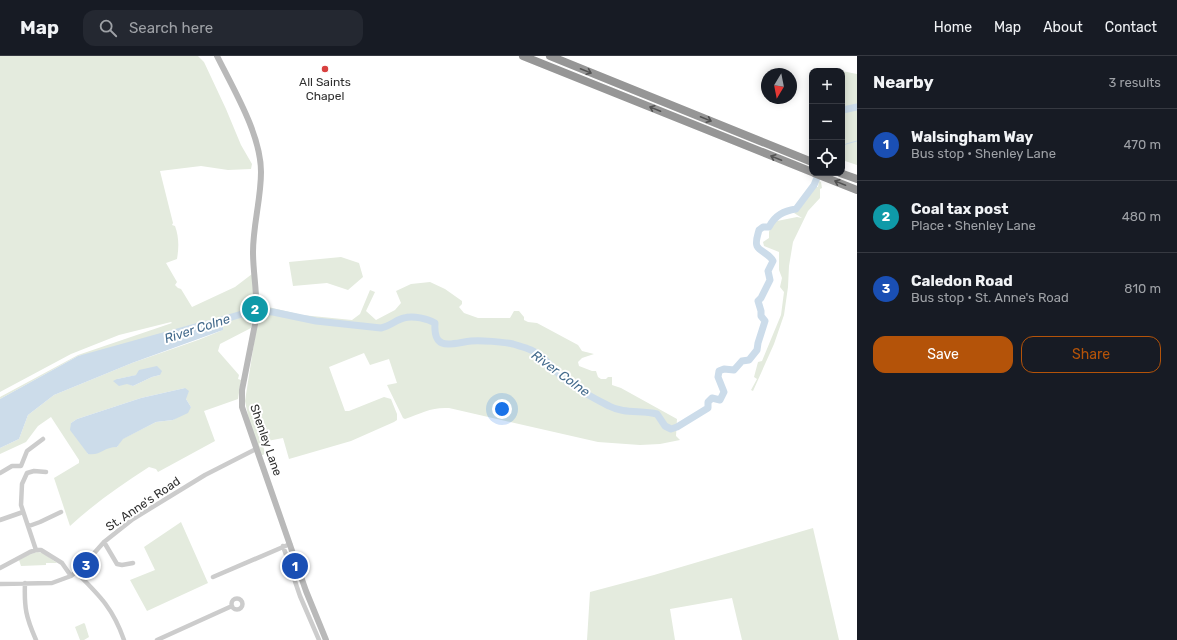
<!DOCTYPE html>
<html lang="en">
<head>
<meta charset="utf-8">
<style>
	:root { --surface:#171b24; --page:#242831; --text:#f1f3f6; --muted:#9ea1a6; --line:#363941; --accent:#b45309 }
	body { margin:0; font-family:Rubik,sans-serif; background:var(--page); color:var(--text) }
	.controls { position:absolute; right:12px; top:12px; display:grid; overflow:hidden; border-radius:8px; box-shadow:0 2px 10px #0003 }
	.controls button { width:36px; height:36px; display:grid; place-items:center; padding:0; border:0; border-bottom:1px solid var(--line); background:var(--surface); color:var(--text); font:20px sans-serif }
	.compass { position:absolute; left:761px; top:12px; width:36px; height:36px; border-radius:50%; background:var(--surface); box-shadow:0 2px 10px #0003; rotate:190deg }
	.you { position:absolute; left:502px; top:353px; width:14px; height:14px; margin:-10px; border:3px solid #fff; border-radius:50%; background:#1a73e8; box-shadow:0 0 0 6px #1a73e833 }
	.badge { display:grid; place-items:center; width:26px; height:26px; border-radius:50%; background:var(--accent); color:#fff; font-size:13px; font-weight:700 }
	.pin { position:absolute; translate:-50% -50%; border:2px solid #fff; box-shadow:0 1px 4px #0006 }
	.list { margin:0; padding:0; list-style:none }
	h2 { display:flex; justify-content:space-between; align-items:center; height:52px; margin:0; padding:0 16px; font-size:17px }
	h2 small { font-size:13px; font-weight:400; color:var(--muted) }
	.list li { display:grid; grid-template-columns:26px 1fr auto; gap:12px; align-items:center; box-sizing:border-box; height:72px; padding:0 16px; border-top:1px solid var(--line) }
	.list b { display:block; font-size:15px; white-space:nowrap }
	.list p { margin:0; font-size:13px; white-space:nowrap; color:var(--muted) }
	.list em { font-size:13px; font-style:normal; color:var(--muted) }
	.actions { display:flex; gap:8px; padding:12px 16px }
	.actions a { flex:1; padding:9px 0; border:1px solid var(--accent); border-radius:12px; text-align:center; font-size:14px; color:var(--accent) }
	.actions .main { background:var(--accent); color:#fff }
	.icon { flex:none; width:22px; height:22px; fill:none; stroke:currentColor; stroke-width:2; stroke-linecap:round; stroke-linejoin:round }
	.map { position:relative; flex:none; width:857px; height:584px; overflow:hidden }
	header { display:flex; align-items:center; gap:24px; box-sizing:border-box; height:56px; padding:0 20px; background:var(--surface); border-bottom:1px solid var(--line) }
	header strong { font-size:19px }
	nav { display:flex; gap:22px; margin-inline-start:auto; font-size:14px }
	.search { width:280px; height:36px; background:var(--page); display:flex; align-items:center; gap:10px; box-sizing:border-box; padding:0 14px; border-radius:12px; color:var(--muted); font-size:15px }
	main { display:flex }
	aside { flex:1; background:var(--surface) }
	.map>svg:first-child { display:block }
	.green { fill:#e4ebde; fill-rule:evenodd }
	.water { fill:#ccdcea }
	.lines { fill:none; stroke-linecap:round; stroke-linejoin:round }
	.stream { stroke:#ccdcea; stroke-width:1 }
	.river { stroke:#ccdcea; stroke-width:7 }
	.minor { stroke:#ccc; stroke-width:4.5 }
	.secondary { stroke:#b9b9b9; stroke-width:6 }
	.motorway { stroke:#969696; stroke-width:8 }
	.oneway { stroke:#535353 }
	.poi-dot { fill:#d8403f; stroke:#fff; stroke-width:1.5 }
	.labels { text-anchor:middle; stroke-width:4; stroke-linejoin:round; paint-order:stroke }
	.poi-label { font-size:12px; fill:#2f2f2f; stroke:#fff }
	.street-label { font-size:12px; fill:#2f2f2f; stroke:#fff }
	.water-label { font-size:13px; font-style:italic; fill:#436a8c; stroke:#fff }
</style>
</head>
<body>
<header>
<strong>Map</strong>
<div class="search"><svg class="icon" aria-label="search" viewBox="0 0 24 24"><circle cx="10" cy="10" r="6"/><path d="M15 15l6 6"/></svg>Search here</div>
<nav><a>Home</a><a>Map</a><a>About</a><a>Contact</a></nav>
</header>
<main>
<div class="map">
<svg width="857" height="584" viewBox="0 0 857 584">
	<rect width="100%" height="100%" fill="#fff"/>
	<path class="green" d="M0,0H198L204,6L226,53L241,89L252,108L251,113L228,114L201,110L160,115L173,167L172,169L175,170C179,181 179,191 177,203L166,207L177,226L175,229L178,232L181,233L192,251L235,231L252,218L254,250L251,272L220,288L218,295L239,319L238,323L241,324L238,343L204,355L215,385L158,416L156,413L149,411C121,429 95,447 70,470L54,422L79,407V404L51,361L38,370L26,386L0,398V392L19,383L28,359L54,339L132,307L198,284L223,274L78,300L0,343V341L78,299L172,267L171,266L119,279L71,298L0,336ZM137,319H160L152,321L133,330L117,323ZM185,332L186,343L191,351L173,364L156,366L122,383L117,391H109L88,398L71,367L77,363L141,342Z
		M842,15L857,18V109L842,104Z
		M819,125L821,126L822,132L820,133V142L808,155L793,186L789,210L788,231L784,259L774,288L753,335L751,334L757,323L754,321L758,306L762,305L781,259L784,236L780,231L782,222L779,214V196L764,190L763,186L769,182V176L772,166L797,161L802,162L794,157L799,154L815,131H818Z
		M341,201L359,207L363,221L348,234L327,227L293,230L289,206Z
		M430,226L445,233L462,245V248L459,251L464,257L478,262H510L514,255H519L524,261V264L528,266L537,267L578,289L582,295L594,298L582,302L578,306L579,310L592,315H596L598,321L601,323H606L608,321H612V329L621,332L677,363L676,380L680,384L660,388L640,389L598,386L449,352C431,351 422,357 405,363L403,362L387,329L397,327L389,303L370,309L364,297L329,311L345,355H349L384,341L391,343L397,358V364L394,366L351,385L289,403L283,382L262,386L265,397L263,399H261L249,364L245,345L260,249L302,259L352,264L360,258L370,234L375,236L366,255L376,264L395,254L401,247L396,235L411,228Z
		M181,466L208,527L147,555L130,524L155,514L144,491Z
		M813,472L839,584H742L732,542L670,553L675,584H587L590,536L654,519Z
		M37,496L43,497L57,507H46V509L21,510L19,504L28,499Z
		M84,567L85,568L89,581L84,584H80L75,571Z"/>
	<path class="water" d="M223,263V274L132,307L54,339L28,359L19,383L0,392V343L78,300L204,265Z
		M157,310L162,315L160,319L152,321L133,330L127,328L119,330L113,325L117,323L136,319L139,314Z
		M185,332L189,335L186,343L191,351L188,357L173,364L156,366L123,383L117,391C103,391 101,400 88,398L70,374L71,367L77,363L141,342Z"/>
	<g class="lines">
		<path class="stream" d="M842,91L846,88L857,85"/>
		<path class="river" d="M842,56L843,54L857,51
			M215,266L252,255L273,256L316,265L381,272C391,270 397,263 404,262C413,259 428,263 435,267C433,297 453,287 471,285C480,284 504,286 513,288C519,290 525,291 531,294C545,300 555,316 567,325C580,335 595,343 609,350C624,358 641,354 657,358L665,370L671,373L677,371L708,352V346L712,342L720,344L724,336L718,321L719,315L724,313L734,314L742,305L749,304L757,294L758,287L765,265L761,260V255L758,245L761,242L770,224L768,215L773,205C770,198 760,196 757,190C755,186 758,178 759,174L763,171H769C775,159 784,155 796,153L814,129L819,117"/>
		<path class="minor" d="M0,417L12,410H21L27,395L43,383
			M0,464L23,456
			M29,470L40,466L61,456
			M104,486L117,508L122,509L133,507
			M283,490L300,540L319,584
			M36,494L21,449L22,428L27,417L34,415L46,416
			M0,512L30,496L36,494H41L62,507L71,520
			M76,516C99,539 113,552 124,584
			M213,521L290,488
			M25,527C24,552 26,561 36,584
			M0,528L52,527L71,520L80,513L104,486L133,463L205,419L256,393
			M231.5 548a5.5 5.5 0 1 1 11 0a5.5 5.5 0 1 1-11 0Z
			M157,584L232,550"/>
		<path class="secondary" d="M217,0C234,34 261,79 261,116C261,143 253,169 253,196C253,218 258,240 256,263L242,334V351L306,535L326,584"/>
		<path class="motorway" d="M523,0L812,116
			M550,0L812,106
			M814,117L857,134
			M840,117L857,123"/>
	</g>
	<defs><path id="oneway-shaft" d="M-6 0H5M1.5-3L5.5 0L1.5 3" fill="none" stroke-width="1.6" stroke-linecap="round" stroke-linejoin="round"/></defs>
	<g class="oneway">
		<use href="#oneway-shaft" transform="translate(586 15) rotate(22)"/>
		<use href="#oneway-shaft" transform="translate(655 53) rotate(-158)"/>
		<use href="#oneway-shaft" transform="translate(706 63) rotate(22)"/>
		<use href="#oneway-shaft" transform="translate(776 102) rotate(-158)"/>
		<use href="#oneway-shaft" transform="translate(840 127) rotate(-158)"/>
	</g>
	<circle class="poi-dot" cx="325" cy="13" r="4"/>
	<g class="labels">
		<g class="poi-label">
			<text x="325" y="30">All Saints<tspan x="325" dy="14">Chapel</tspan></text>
		</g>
		<g class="street-label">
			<text transform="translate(266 384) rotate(71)" y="4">Shenley Lane</text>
			<text transform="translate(143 448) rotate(-34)" y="4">St. Anne's Road</text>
		</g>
		<g class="water-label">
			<text transform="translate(197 272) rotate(-18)" y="5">River Colne</text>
			<text transform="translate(561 317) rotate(36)" y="5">River Colne</text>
		</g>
	</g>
</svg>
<div class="controls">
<button>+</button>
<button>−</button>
<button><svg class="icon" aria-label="locate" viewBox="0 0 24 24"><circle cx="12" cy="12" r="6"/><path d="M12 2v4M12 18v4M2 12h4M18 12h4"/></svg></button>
</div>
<svg class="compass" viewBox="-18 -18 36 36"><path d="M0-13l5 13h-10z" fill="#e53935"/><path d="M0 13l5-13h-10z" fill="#9ea1a6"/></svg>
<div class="you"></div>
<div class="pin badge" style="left:295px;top:510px;background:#1a4fb4">1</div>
<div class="pin badge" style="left:255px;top:253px;background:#0f9aa8">2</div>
<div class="pin badge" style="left:86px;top:509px;background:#1a4fb4">3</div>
</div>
<aside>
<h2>Nearby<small>3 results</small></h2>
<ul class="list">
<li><span class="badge" style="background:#1a4fb4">1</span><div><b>Walsingham Way</b><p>Bus stop · Shenley Lane</p></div><em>470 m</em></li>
<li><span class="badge" style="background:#0f9aa8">2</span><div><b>Coal tax post</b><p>Place · Shenley Lane</p></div><em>480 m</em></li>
<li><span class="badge" style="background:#1a4fb4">3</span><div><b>Caledon Road</b><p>Bus stop · St. Anne's Road</p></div><em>810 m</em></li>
</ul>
<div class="actions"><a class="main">Save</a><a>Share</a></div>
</aside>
</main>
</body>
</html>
